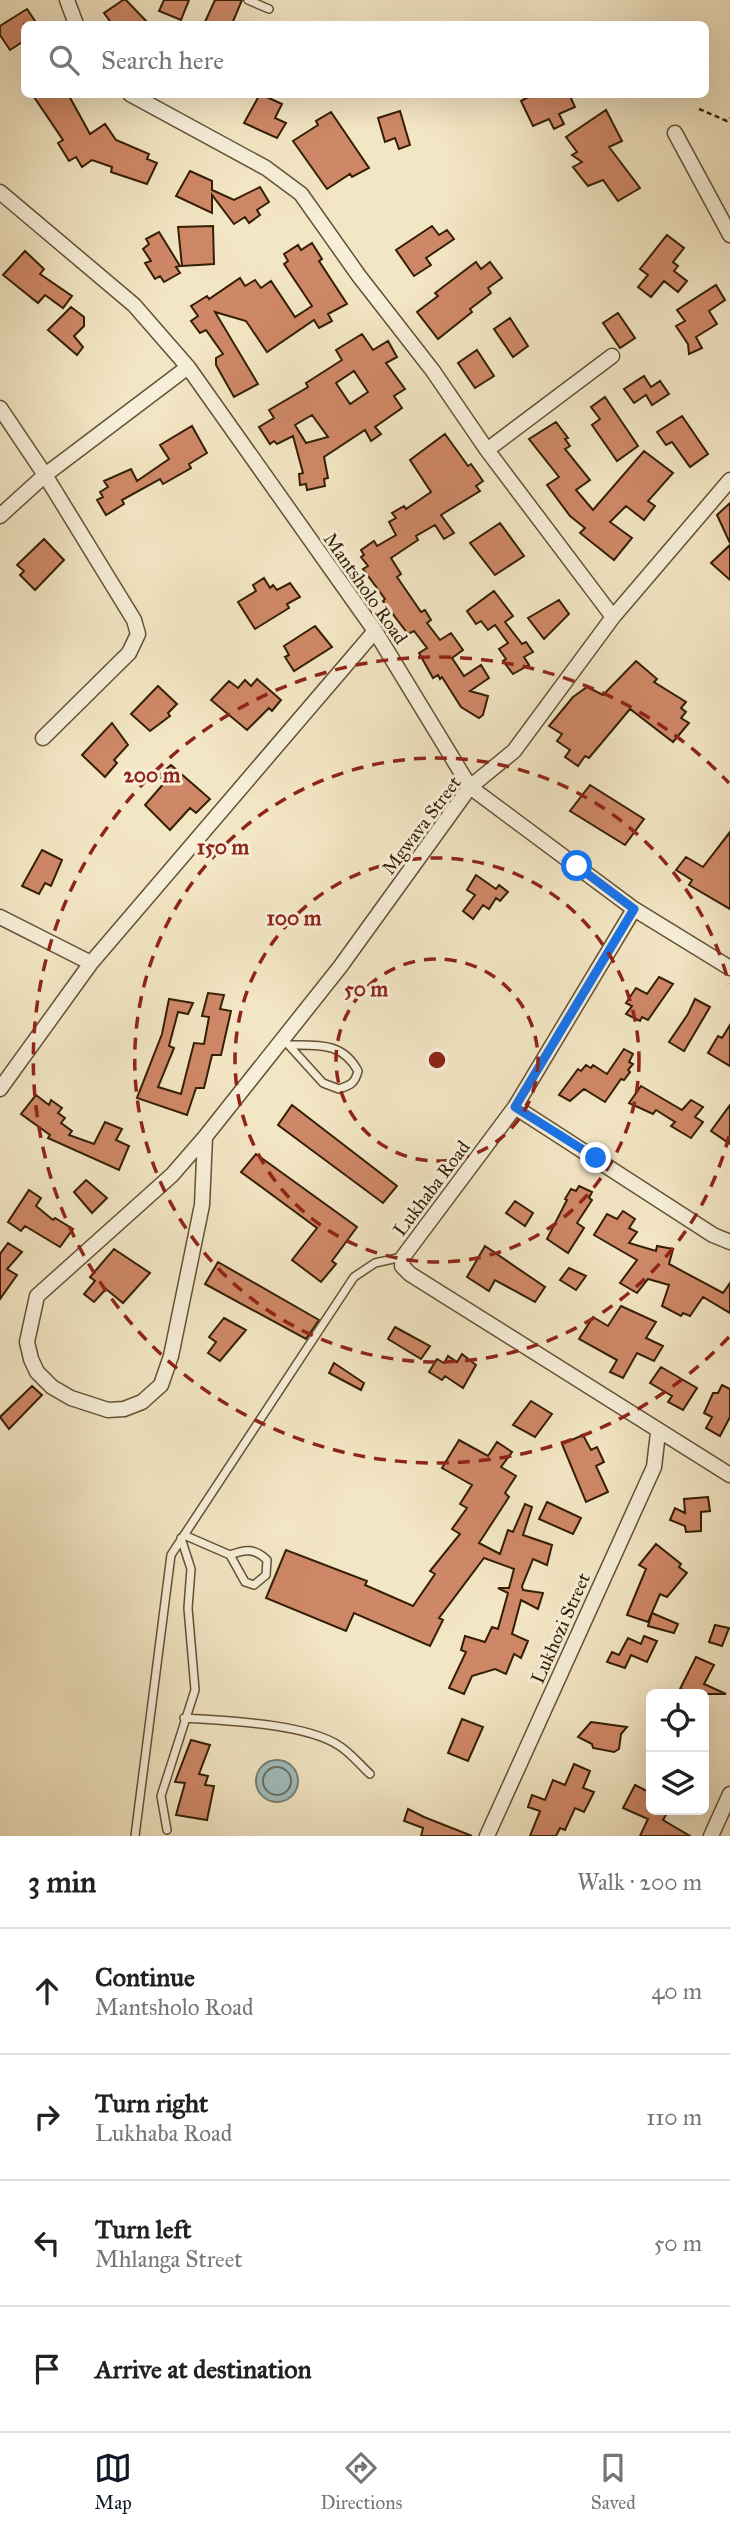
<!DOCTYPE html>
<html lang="en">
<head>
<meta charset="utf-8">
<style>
	:root { --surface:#fff; --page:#f2f2f2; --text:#222; --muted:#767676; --line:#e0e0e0; --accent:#111827 }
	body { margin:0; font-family:"IM FELL Great Primer",serif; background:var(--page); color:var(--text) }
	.controls { position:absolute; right:21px; bottom:21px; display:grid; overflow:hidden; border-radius:10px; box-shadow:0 7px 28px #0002 }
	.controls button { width:63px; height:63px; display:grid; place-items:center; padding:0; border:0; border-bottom:2px solid var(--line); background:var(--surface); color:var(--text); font:35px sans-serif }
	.stop { position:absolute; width:21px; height:21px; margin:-16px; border:5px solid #1a73e8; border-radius:50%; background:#fff }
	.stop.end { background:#1a73e8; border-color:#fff; box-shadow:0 2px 7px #0008 }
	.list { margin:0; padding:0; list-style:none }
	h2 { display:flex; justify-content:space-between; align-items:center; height:91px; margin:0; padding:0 28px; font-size:30px }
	h2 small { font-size:23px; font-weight:400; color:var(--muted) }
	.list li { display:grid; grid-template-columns:46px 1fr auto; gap:21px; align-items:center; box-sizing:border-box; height:126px; padding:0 28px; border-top:2px solid var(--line) }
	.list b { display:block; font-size:26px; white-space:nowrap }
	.list p { margin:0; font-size:23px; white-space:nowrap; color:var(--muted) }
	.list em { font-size:23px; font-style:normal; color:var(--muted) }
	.icon { flex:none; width:38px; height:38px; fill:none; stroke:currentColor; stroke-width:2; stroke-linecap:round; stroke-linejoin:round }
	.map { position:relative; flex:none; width:730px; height:1836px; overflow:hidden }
	.search { position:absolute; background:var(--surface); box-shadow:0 7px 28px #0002; left:21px; right:21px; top:21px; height:77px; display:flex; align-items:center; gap:18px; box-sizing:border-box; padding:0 24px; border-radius:10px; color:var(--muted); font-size:26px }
	.sheet { height:595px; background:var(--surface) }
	nav { display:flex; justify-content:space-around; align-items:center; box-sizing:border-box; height:98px; border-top:2px solid var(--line); background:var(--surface); font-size:19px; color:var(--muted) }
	nav a { display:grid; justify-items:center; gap:4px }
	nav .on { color:var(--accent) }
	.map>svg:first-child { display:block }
	.water { fill:#a0bdbe; stroke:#757e74; stroke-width:2 }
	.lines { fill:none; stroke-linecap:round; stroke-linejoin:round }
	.shore { stroke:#6a6e62; stroke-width:2 }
	.building { fill:#cf8867; stroke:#341f05; stroke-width:2; fill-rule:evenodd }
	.service-casing { stroke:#645135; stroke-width:10 }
	.minor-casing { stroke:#645135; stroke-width:17 }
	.path { stroke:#341f05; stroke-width:2.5; stroke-dasharray:5 3.5; stroke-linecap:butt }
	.service { stroke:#f7efd9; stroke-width:7 }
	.minor { stroke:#f7efd9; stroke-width:14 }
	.route { stroke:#1a73e8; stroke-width:9 }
	.ring { fill:none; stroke:#8f2418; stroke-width:3.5; stroke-dasharray:12 9 }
	.labels { text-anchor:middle; stroke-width:6; stroke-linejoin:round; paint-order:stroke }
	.street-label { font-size:19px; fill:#341f05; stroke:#f7efd9 }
	.centre { fill:#8f2418; stroke:#f7efd9; stroke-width:3.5 }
	.ring-label { font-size:21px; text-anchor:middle; font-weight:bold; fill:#8f2418; stroke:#f7efd9; stroke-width:6; stroke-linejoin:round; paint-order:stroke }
</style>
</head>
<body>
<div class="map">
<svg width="730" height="1836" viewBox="0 0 730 1836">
	<rect width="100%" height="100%" fill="#f3e6c4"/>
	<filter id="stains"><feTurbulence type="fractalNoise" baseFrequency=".00286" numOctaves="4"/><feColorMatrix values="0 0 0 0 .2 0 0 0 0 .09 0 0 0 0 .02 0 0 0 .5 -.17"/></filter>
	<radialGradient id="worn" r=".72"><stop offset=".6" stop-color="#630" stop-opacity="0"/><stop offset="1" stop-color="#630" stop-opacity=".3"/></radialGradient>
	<path class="water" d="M256 1781a21 21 0 1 1 42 0a21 21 0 1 1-42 0Z"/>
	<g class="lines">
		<path class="shore" d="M263 1781a14 14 0 1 1 28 0a14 14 0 1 1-28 0Z"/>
	</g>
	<path class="building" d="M123,0H126L149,24H112L104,13Z
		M164,0H189L181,20L159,11Z
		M215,0H242L232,24H204Z
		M27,9L37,24H24V41L10,50L0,35V26Z
		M32,94H68L90,134L105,124L116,140L149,154L147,159L157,163L147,184L111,172L112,167L92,160L82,167L76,157L69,161L58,143L63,140Z
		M260,94L282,104L275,118L286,123L277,138L244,123Z
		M534,94H569L575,107L559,114L564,124L554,129L549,119L533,126L521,101Z
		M606,110L622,141L609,147L640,188L618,201L603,180L588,186L573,167L582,162L572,155L577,152L566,137Z
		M400,111L410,145L399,149L395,138L385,142L378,118Z
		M331,112L369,168L352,177L350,174L327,189L293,141L318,125L316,121Z
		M190,171L212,181V190L234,200L260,187L269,202L257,210L260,215L249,223L245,217L234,224L212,195V213L176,196Z
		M213,226L214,264L182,266L178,227Z
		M432,226L439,235L447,230L454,239L426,258L431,265L414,276L396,250Z
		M159,232L180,266L176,267L180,273L164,282L160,276L155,279L145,263L151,261L143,249L149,244L146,239Z
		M667,235L684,248L673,262L678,266L674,271L687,281L678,292L664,281L651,297L638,287L648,275L640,269Z
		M312,243L322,259L319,261L347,304L328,314L332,321L319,328L314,320L267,352L246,321L215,312L258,384L234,397L216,365V358L223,354L206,330L200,333L191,321L198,316L191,306L207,296L209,299L240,278L245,286L255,280L261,288L271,281L295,317L312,306L284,264L288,261L284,254L298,245L301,250Z
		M25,251L44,269L40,274L72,296L63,308L45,295L38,303L3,275Z
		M476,262L481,269L490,262L502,278L488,288L491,293L470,309L472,312L438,339L417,312L438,296L435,293Z
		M716,285L725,300L709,311L717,324L696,337L702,348L689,354L688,344L676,326L685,321L677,310Z
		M71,307L84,317V326L74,336L83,347L77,355L48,330Z
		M618,313L635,338L620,348L603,323Z
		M510,318L528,346L513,357L494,329Z
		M362,334L373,350L388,341L397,357L386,363L405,389L394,396L402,408L375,427L381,434L371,441L365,430L324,457L328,478L324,479L325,486L307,490L306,484L300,485L299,474L303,473L293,436L277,444L274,441L270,444L259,427L274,418L269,410L308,387L306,383L342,360L336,350ZM354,371L368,392L350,404L336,383ZM312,415L328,437L306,443L295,425Z
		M477,350L494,376L475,388L458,363Z
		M644,376L651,387L660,381L669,394L652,405L646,395L634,403L624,389Z
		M605,397L638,446L617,461L592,425L600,419L591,407Z
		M682,416L708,454L690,467L672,442L666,445L657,432Z
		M556,422L568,438L565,439L570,446L565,449L590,480L576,490L593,510L644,451L673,473L648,501L655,506L644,520L626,506L610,522L632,538L614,560L580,533L585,528L570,516L547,485L559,477L529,439Z
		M192,426L207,453L189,464L191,468L163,484L160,479L122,500L124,504L106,515L97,500L103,497L100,492L108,487L104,481L131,469L137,481L169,459L160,445Z
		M445,434L468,466L471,464L483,481L476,486L480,491L441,515L454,533L444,539L435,525L416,536L418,540L391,558L401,574L397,577L421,612L425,610L431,620L427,623L440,640L451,633L463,650L452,658L464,676L481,665L489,678L470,691L488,696L483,715L479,718L461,707L442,677L440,679L438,675L433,678L419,653L427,648L414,631L408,634L383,601L385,599L363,569L368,566L361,557L364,555L361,550L374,541L377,546L396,535L389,522L396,518L392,513L404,506L406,509L431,492L410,460Z
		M730,503V543L717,515Z
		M500,523L524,556L495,575L470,543Z
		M44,539L64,560L35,590L20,575L24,571L17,565Z
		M730,545V580L711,563Z
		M264,578L270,588L273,585L277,590L290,583L300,597L287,604L289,608L255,629L238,602L256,591L253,585Z
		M494,591L513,616L505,622L522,644L526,642L533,652L524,657L529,665L513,674L503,661L506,659L499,649L508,643L495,625L488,630L481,621L476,624L467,611Z
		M559,600L569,614L544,639L528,618Z
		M315,626L332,647L294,671L285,657L289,655L284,646Z
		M636,661L657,679L654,682L686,702L681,708L686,712L681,718L689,723L673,742L630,709L589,758L585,756L578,766L565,757L570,750L557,741L562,734L549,726L573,697L587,687L603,695Z
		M257,679L281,700L272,711L269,708L247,730L211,700L229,681L238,688L245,680L251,686Z
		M158,686L177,704L168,713L170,716L150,731L131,714Z
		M112,723L128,745L114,760L117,763L105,777L82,755Z
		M171,765L210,799L196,813L190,808L170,830L145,805L165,782L158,776Z
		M590,785L644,819L625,845L570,811Z
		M730,832V909L689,885L692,880L676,870L686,857L703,867Z
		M42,850L62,860L51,886L45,883L39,894L22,886Z
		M476,875L496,889L499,885L508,892L500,901L496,898L489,909L483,905L473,919L463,911L475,895L467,890Z
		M659,977L673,984L648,1020L642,1017L640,1021L626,1014L632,1006L626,1003L636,988L647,994Z
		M208,993L224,995L220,1009L231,1011L221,1055H212L204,1088H196L187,1115L137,1098L162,1034L169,999L193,1003L188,1014L178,1012L169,1046L174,1048L158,1087L181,1094L194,1043L204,1044L209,1017L202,1016Z
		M695,999L710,1007L684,1051L669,1042L688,1014Z
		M730,1025V1066L708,1053L718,1036L722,1038Z
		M624,1049L633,1054L629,1062L633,1064L628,1070L630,1072L624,1080L621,1079L605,1102L584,1089L570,1101L559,1095L578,1069L581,1071L586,1065L591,1068L593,1065L607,1074Z
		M641,1086L682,1110L691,1100L703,1107L695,1117L703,1122L691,1138L671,1126L675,1122L656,1110L653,1114L629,1103Z
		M36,1095L49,1105L51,1100L62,1108L58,1113L65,1118L61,1123L72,1131L69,1135L94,1144L105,1122L122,1129L116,1140L129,1146L119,1170L48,1138L50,1135L21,1114Z
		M292,1105L397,1186L383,1203L278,1125Z
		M730,1105V1144L711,1131Z
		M256,1154L357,1227L332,1261L336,1264L321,1282L292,1260L317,1228L241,1172Z
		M86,1180L107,1198L92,1213L74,1192Z
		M579,1186L592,1192L589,1198L592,1200L577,1223L584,1228L568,1253L547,1239L567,1200L565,1199L571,1189L576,1191Z
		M29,1190L41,1198L36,1206L53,1220L55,1218L73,1229L60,1247L25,1226L21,1231L8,1222Z
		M515,1201L533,1213L525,1226L506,1213Z
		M623,1211L635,1219L629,1228L637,1232L629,1243L656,1251L657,1246L673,1249L669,1264L723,1293L730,1283V1313L703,1297L690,1316L683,1313L681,1316L662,1306L669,1285L648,1279L637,1293L620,1283L637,1260L594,1235L607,1214L617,1219Z
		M8,1243L22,1252L7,1269L17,1275L0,1299V1254Z
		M485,1246L545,1287L535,1302L495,1280L489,1291L467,1277Z
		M114,1249L150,1273L123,1303L106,1289L94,1302L84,1294L95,1281L90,1277Z
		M218,1262L319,1320L306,1339L205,1284Z
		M569,1268L586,1276L576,1290L560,1280Z
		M621,1306L656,1322L646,1338L663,1346L654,1361L637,1353L623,1378L610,1372L617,1360L579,1339L593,1317L608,1326Z
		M224,1318L246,1330L220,1361L208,1353L216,1342L209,1337Z
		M395,1327L430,1346L421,1359L388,1339Z
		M462,1354L476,1365L463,1388L445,1376L442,1380L429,1372L437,1359L444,1363L448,1356L457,1362Z
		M334,1363L364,1383L361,1390L329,1373Z
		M661,1367L697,1388L683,1410L668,1402L672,1396L650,1383Z
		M722,1385L730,1389V1417L720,1436L706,1428L712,1417L704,1413L713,1393H718Z
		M32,1386L42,1395L9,1429L0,1417Z
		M531,1401L552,1414L535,1437L513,1425Z
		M583,1435L591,1450L597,1447L604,1462L596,1466L608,1492L586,1502L562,1444Z
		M459,1440L488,1456L497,1442L512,1452L501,1467L516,1476L505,1493L509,1497L479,1543L500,1554L508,1530L513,1532L525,1504L532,1507L523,1535L552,1545L547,1565L533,1559L522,1586L523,1590L543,1593L538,1609L521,1600L512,1634L528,1641L521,1658L514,1654L506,1674L495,1669L472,1676L464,1694L449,1688L466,1652L461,1650L465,1636L485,1642L492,1627L498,1629L508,1593L498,1588H509L514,1569L484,1558L439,1618L443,1620L430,1646L354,1613L346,1631L266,1598L286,1550L367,1581L365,1585L413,1606L435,1574L430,1571L460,1534L452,1529L467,1508L460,1504L472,1485L442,1468Z
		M708,1497L710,1511L701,1512V1531L686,1532L685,1526L670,1520L675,1508L685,1513L684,1499Z
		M547,1502L581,1518L573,1534L539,1519Z
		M656,1544L681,1564L679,1567L687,1573L667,1597L660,1594L648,1622L627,1615L646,1569L639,1565Z
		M652,1613L678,1624L674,1633L648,1626Z
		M715,1625L729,1628L722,1646L709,1642Z
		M644,1636L657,1641L647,1662L631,1655L625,1668L607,1662L612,1652L619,1655L628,1638L641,1644Z
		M696,1657L714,1665L704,1684L726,1694H694L680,1689Z
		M462,1719L483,1727L468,1761L448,1753Z
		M591,1722L627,1727L621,1734L619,1749L614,1752L593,1748L592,1744L578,1737Z
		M191,1740L210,1745L199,1774L208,1776L205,1785L214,1786L207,1820L176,1815L185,1783L175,1782Z
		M574,1764L590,1771L583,1788L594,1792L584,1812L575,1808L565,1830L560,1828L556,1836H530L540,1811L528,1807L532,1795L545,1800L553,1780L565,1785Z
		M635,1785L651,1793V1810H669L663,1820L690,1836H640L648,1819L623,1808Z
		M408,1809L424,1817L472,1836H421L423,1828L404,1821Z"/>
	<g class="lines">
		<g class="service-casing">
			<path id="service" d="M248,0L269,9
				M284,1040L323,1083L339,1089C351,1085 355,1083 358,1071C343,1043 320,1045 292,1045
				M184,1535L230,1555L245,1582L254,1585L266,1575L267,1560C255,1548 245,1549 230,1555
				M184,1718C226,1721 303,1723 338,1745C350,1752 360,1765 370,1774
				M167,1830L161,1796L195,1690L188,1608L191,1569L181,1538
				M135,1836L171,1555L354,1277L375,1263L402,1257"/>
		</g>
		<g class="minor-casing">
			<path id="minor" d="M67,0L76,24
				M130,94L266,168L301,194L359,276L433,371L487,450L613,617
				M675,133L730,235
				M0,192L134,305L188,367L375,631L470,787L634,909L730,968
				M0,408L45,475L134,620L138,634L129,653L43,738
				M487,450L612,356
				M0,516L45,475L188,367
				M634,909L515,1107L403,1257L402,1266L410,1274L730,1475
				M0,917L91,963
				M0,1089L91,963L375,631
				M515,1107L713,1235L730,1242
				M205,1137L202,1205L171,1356L161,1385L142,1402L124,1409L108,1410L71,1398L52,1387L37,1372L31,1359L27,1342L37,1296L172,1175L205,1137L340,967L470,787L514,751L613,617L730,480
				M487,1836L654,1467L658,1433
				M711,1836L730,1794"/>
		</g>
		<path class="path" d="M699,109L727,121L730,118"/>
		<use href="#service" class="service"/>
		<use href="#minor" class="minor"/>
	</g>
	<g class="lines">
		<path class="route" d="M577,866L634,909L515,1107L596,1158"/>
	</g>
	<g class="ring">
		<circle cx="437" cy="1060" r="101"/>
		<circle cx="437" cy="1060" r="202"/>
		<path d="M729 1136A302 302 0 1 1 729 984"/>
		<path d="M729 1337A403 403 0 1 1 729 783"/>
	</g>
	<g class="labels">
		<g class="street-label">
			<text transform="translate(366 588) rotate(55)" y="7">Mantsholo Road</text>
			<text transform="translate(421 825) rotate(-53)" y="7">Mgwava Street</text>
			<text transform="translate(431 1188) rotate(-53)" y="7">Lukhaba Road</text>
			<text transform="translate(560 1628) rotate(-66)" y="7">Lukhozi Street</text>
		</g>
	</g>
	<circle cx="437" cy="1060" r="10" class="centre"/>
	<g class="ring-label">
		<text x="152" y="782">200 m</text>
		<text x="223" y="854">150 m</text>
		<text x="294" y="925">100 m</text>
		<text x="366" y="996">50 m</text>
	</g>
	<rect width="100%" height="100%" filter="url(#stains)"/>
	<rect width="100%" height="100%" fill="url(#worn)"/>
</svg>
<div class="controls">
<button><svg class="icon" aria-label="locate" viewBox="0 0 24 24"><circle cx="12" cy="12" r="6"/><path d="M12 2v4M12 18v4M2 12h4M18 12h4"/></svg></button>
<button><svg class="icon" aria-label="layers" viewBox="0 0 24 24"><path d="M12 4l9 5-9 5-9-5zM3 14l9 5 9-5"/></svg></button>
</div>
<div class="stop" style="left:577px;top:866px"></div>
<div class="stop end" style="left:596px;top:1158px"></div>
<div class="search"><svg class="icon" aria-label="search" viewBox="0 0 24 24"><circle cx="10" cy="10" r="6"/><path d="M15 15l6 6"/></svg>Search here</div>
</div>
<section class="sheet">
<h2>3 min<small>Walk · 200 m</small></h2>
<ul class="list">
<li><svg class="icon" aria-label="ahead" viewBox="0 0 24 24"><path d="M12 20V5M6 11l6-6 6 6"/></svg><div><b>Continue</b><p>Mantsholo Road</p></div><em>40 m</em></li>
<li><svg class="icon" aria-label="right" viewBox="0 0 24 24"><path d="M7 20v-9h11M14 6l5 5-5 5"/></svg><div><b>Turn right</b><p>Lukhaba Road</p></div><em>110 m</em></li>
<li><svg class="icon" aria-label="left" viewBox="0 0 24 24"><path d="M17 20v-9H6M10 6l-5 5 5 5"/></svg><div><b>Turn left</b><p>Mhlanga Street</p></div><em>50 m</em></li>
<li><svg class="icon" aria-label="arrive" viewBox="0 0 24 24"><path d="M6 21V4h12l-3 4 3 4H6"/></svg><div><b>Arrive at destination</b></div></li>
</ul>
</section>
<nav>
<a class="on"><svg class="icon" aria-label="map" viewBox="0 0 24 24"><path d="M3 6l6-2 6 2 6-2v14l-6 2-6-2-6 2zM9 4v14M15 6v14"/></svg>Map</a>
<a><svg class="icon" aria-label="directions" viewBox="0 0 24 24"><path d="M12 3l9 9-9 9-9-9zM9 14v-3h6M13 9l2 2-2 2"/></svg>Directions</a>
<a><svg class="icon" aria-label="saved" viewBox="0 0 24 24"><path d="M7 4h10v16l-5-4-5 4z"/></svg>Saved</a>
</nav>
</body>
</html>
